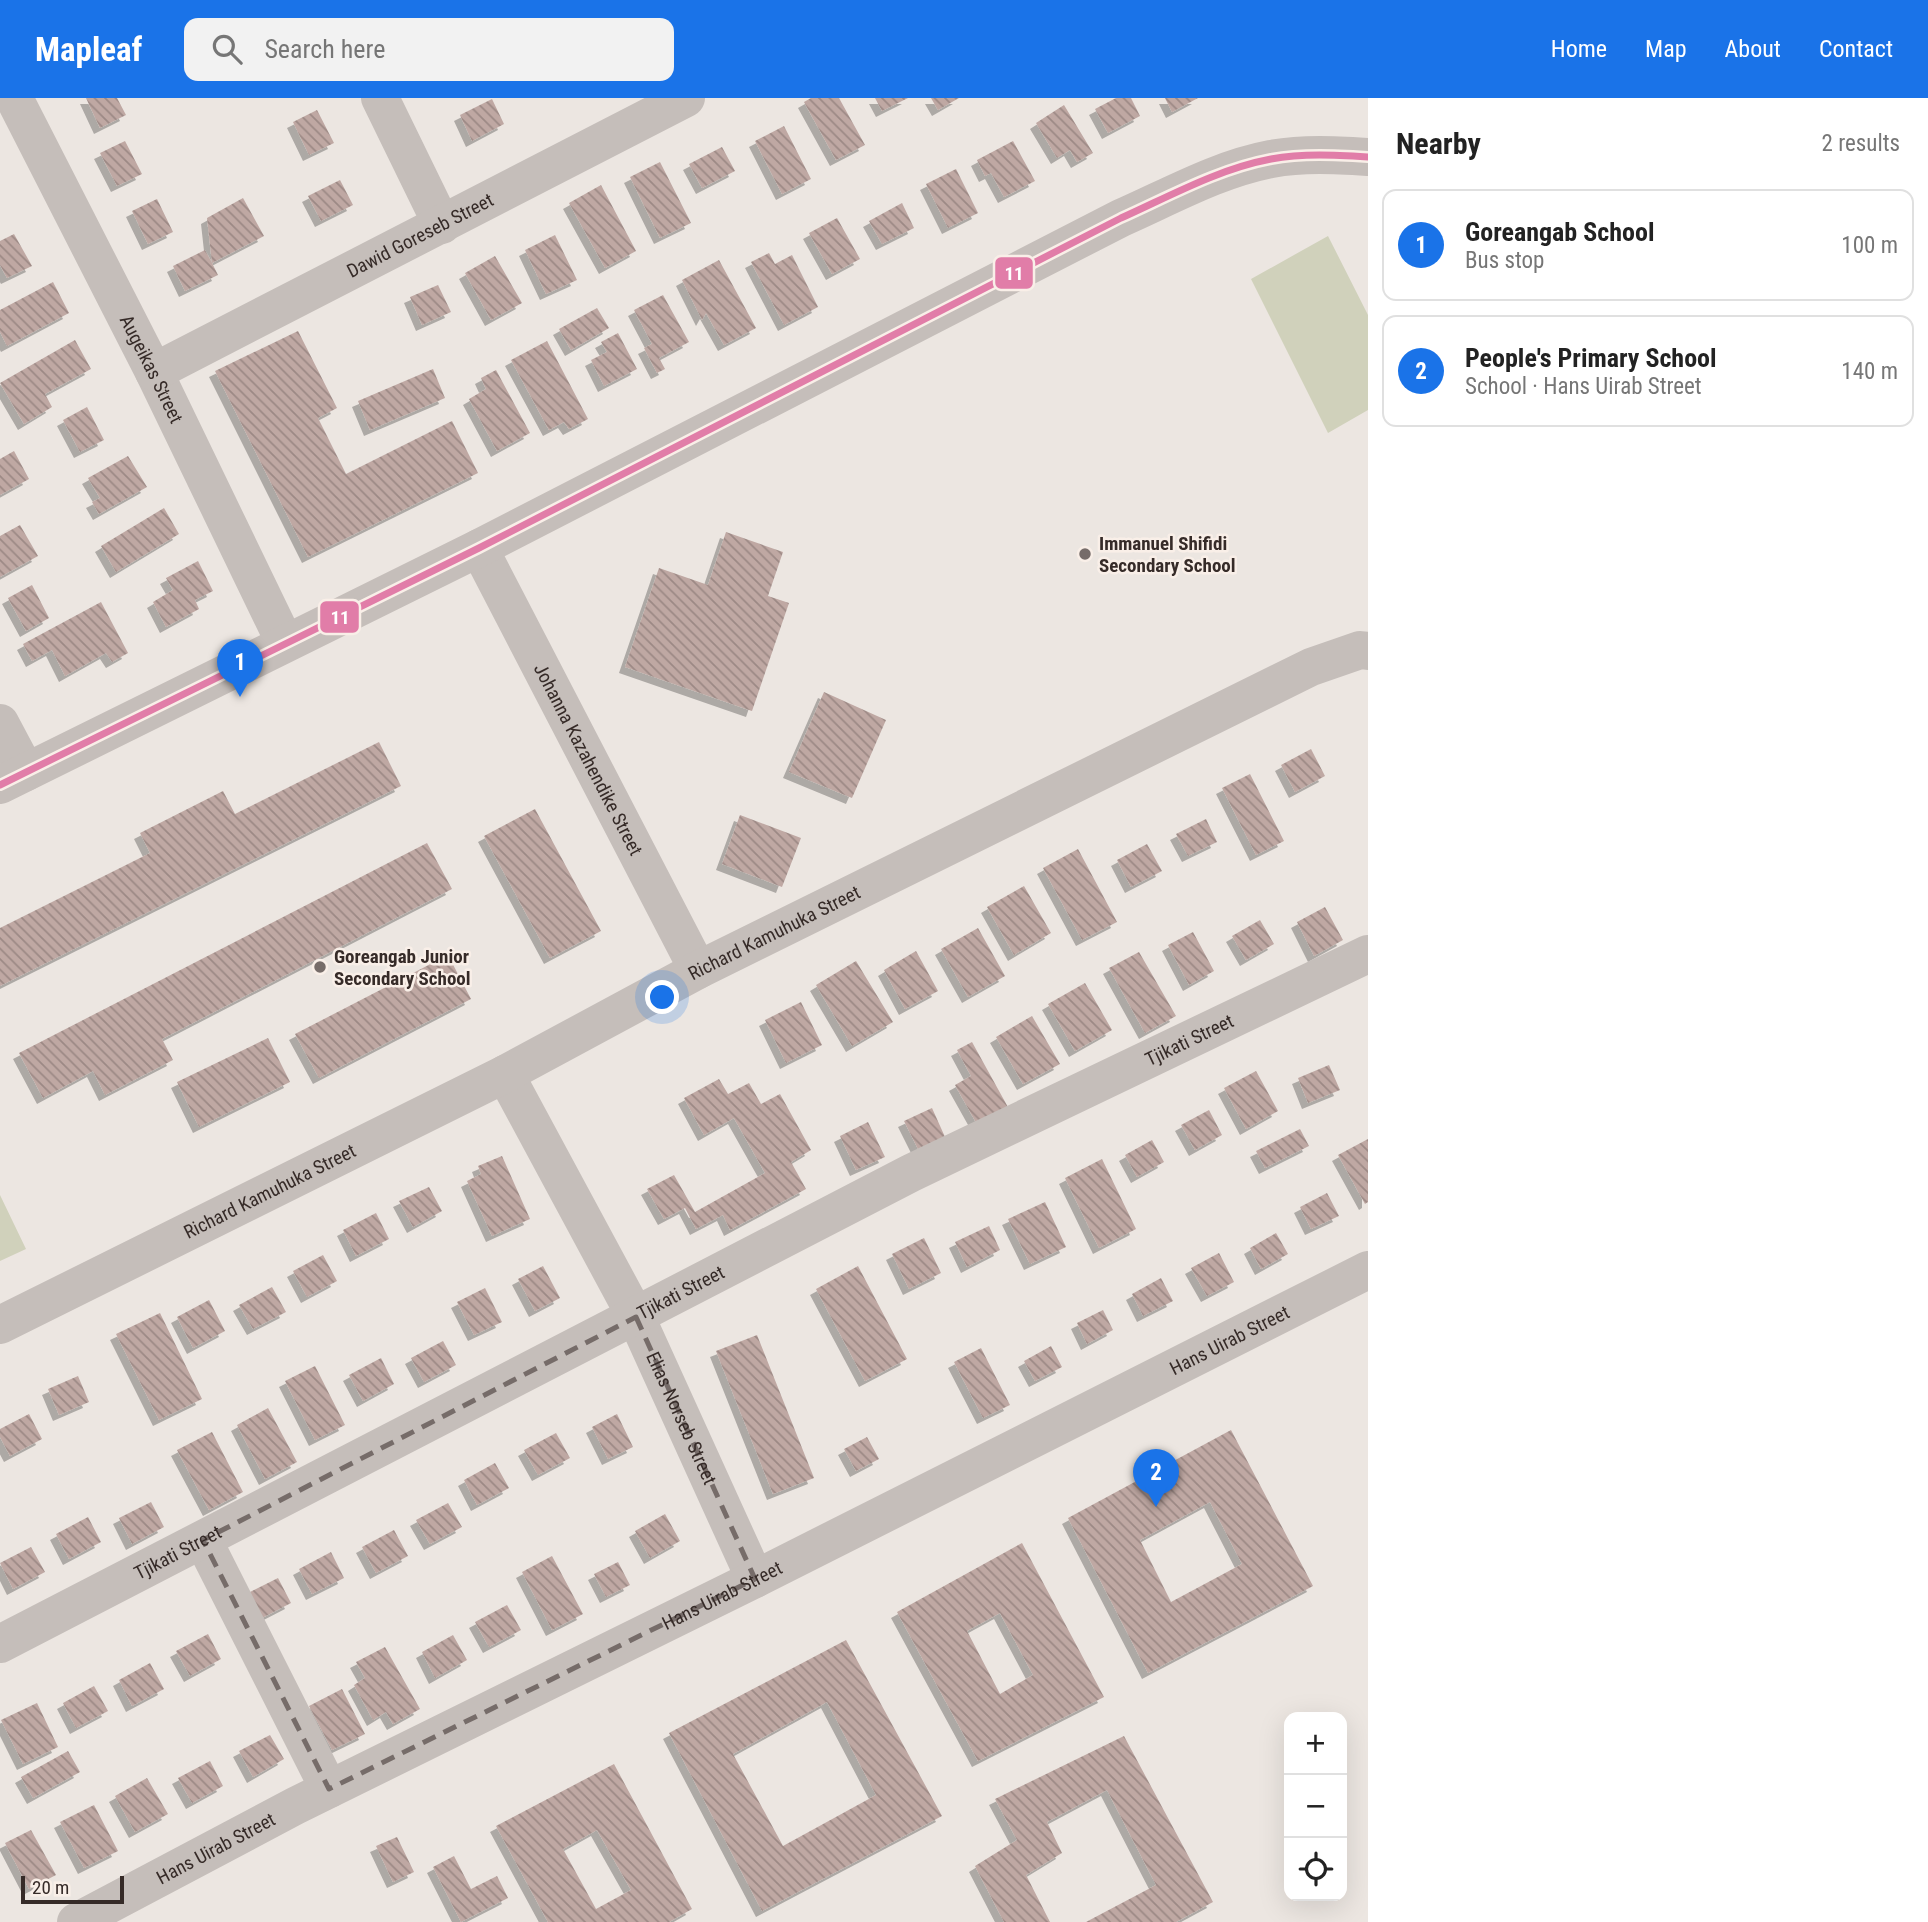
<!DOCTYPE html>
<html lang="en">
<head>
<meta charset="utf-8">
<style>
	:root { --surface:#fff; --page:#f2f2f2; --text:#222; --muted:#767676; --line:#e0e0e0; --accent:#1a73e8 }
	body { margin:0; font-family:"Roboto Condensed",sans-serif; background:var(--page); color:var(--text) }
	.controls { position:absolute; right:21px; bottom:21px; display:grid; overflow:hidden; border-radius:14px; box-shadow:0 7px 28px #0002 }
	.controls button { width:63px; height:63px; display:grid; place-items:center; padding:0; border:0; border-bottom:2px solid var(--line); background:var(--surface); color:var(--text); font:35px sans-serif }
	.scale { position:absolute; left:21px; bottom:18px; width:103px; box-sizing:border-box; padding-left:7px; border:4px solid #362b28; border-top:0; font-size:19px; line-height:24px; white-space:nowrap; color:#362b28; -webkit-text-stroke:5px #f9efe8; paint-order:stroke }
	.you { position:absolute; left:663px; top:900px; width:24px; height:24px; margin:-18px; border:5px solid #fff; border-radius:50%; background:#1a73e8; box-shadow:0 0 0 10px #1a73e833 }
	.badge { display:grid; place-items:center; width:46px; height:46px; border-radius:50%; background:var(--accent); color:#fff; font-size:23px; font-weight:700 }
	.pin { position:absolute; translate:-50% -58px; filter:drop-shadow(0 2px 4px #0008) }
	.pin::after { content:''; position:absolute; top:37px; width:24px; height:21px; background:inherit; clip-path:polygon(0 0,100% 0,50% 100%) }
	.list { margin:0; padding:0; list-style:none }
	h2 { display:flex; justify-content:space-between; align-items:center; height:91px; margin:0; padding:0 28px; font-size:30px }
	h2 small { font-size:23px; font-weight:400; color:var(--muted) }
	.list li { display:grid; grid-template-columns:46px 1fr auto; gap:21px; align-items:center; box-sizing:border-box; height:112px; margin:0 14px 14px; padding:0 14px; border:2px solid var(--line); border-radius:14px }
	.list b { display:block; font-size:26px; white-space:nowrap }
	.list p { margin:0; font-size:23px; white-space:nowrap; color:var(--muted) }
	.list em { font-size:23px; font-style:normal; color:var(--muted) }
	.icon { flex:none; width:38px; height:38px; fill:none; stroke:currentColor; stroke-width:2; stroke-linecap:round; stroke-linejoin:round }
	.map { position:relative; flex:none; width:1368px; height:1824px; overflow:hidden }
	header { display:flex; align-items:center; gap:42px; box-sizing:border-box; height:98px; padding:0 35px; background:var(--accent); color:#fff }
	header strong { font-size:33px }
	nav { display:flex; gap:38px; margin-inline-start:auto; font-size:24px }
	.search { width:490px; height:63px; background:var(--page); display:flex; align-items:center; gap:18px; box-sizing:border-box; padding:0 24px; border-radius:14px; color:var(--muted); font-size:26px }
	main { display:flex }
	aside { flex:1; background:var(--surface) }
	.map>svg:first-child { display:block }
	.park { fill:#d0d1bb }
	.building { fill:url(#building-back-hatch); fill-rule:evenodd; filter:url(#shadow) }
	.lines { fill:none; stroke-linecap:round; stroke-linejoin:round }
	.minor { stroke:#c5beba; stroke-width:38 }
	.bus-1-casing { stroke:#f9efe8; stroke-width:12 }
	.bus-1 { stroke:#e17da8; stroke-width:7 }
	.marked { fill:none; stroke:#766c69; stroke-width:5; stroke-dasharray:14 9; stroke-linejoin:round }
	.poi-dot { fill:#766c69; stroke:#f9efe8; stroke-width:2.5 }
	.labels { text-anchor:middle; stroke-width:5; stroke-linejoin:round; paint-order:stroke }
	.street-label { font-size:19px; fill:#362b28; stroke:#f9efe8 }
	.poi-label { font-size:19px; font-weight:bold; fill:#362b28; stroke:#f9efe8; text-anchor:start }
	.line-badge { stroke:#f9efe8; stroke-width:2.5 }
	.badge-label { font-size:19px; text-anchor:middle; font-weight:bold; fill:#fff }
</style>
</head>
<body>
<header>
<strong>Mapleaf</strong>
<div class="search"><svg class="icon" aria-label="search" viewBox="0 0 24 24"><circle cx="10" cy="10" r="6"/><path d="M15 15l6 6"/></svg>Search here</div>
<nav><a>Home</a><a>Map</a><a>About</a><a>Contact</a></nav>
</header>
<main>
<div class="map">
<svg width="1368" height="1824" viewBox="0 0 1368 1824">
	<defs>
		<pattern id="building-back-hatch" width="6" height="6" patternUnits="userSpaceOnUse" patternTransform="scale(1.75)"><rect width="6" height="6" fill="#bfa8a3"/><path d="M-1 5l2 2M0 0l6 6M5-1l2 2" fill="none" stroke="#9c8985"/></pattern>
		<filter id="shadow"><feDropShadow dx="-6" dy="6" stdDeviation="0" flood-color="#0004"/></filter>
	</defs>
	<rect width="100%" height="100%" fill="#ece6e1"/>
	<path class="park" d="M1328,138L1368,217V312L1328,335L1251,181Z
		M0,1097L26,1151L0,1163Z"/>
	<path class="building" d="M86,0H117L126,17L100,30Z
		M811,0H839L865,47L836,62L804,4Z
		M875,0H908L882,13Z
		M931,0H959L938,12Z
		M1116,0H1131L1140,18L1108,35L1095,11Z
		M1165,0H1198L1172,14Z
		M492,1L504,26L472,43L460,17Z
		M1064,7L1093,55L1077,64L1070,52L1057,60L1036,25Z
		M317,12L334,45L309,57L293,24Z
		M784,28L811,81L782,96L755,43Z
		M125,43L142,76L117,88L100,55Z
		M1013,43L1035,83L1004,99L991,75L985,78L977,62Z
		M722,49L735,73L702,90L689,66Z
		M660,64L691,125L660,140L630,79Z
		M956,71L978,115L948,130L926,86Z
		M340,82L353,107L321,123L308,98Z
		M601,87L636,153L605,170L569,105Z
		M243,100L264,138L212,165L218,177L185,193L173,168L205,152L212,165L207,120Z
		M157,101L173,134L148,146L132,113Z
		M902,105L914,130L882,146L869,123Z
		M837,120L860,161L832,176L809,135Z
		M14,136L32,168L7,180L0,167V143Z
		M555,137L577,182L546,196L525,152Z
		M769,155L775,166L792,157L818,209L784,227L751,164Z
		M495,158L522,205L491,222L465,175Z
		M719,162L756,230L724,247L706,215L702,222L682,182Z
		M53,184L69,215L7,248L0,234V212Z
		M438,187L451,214L422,227L410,199Z
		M663,197L689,244L659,260L665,271L657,275L644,250L652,246L634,212Z
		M597,210L609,230L571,252L559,231Z
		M298,233L337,310L318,320L346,376L452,323L478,375L308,459L215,273Z
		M618,235L637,271L604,288L591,262L607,254L601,244Z
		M75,242L91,271L45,296L52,309L24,326L0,285Z
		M547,243L588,321L569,331L564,324L549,332L511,262Z
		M433,271L445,300L370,332L358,303Z
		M496,272L530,335L497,353L469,301L486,291L481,280Z
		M87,309L104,342L80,354L63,322Z
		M14,353L29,381L0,397V361Z
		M128,358L147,389L99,416L92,404L100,400L88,380Z
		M164,410L179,436L116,474L101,448Z
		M20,427L38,458L0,479V438Z
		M726,434L783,454L768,498L789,505L752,613L625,569L659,470L708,487Z
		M198,463L213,493L195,502L199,511L166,529L153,504L173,492L166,480Z
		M32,487L49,520L26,533L8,500Z
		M101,504L128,555L112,564L106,555L65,578L52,552L32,563L23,546Z
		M824,594L886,622L852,700L789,674Z
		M379,644L401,688L0,888V830L150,755L140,735L223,693L235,716Z
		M1311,651L1325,678L1295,694L1281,667Z
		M1250,676L1284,743L1256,757L1222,690Z
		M535,711L601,833L550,860L484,738Z
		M740,717L801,740L782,789L722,766Z
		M1206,721L1217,744L1188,758L1176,736Z
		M427,745L452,791L162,941L173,962L105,997L93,973L43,1000L19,955Z
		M1147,746L1162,773L1131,789L1117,762Z
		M1078,751L1117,824L1082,842L1043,770Z
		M1024,788L1051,835L1014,857L987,809Z
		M1325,809L1343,842L1314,858L1297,824Z
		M1260,822L1274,846L1246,862L1232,838Z
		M978,830L1005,878L968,899L941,851Z
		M1193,834L1214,873L1189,887L1168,847Z
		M916,853L938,893L905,911L884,872Z
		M1139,854L1176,918L1145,935L1109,870Z
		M448,857L471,901L319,980L295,936Z
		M856,863L893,924L852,948L816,887Z
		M1085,885L1112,932L1075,953L1048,906Z
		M801,904L822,947L786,965L765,922Z
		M1032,918L1060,966L1023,986L996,939Z
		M268,940L290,984L199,1029L177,984Z
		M972,944L1009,1011L978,1028L955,987L971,978L957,952Z
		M1329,967L1340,992L1308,1005L1298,980Z
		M1256,973L1278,1013L1246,1031L1224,990Z
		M719,981L728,996L749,985L761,1006L780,996L811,1052L791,1064L806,1091L730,1132L723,1117L696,1131L685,1110L664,1121L647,1091L674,1077L695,1114L765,1075L734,1020L704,1037L684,1000Z
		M932,1010L945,1039L918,1051L904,1023Z
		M1209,1012L1222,1037L1195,1052L1181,1027Z
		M868,1024L885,1059L856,1072L840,1038Z
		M1300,1031L1309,1048L1265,1070L1256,1053Z
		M1368,1041V1104L1365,1106L1338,1057Z
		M1152,1042L1164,1064L1137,1079L1125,1057Z
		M502,1058L530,1121L492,1138L467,1083L481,1076L478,1068Z
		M1102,1061L1136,1131L1099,1150L1065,1080Z
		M429,1089L442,1113L413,1129L399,1103Z
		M1327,1095L1339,1118L1311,1131L1300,1109Z
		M1045,1104L1066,1149L1030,1166L1008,1121Z
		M376,1115L389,1141L356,1158L343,1132Z
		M989,1128L1000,1152L967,1169L955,1144Z
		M1276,1135L1288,1156L1261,1171L1250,1150Z
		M924,1140L941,1175L909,1191L892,1156Z
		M1219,1155L1234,1184L1207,1198L1191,1170Z
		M323,1157L337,1183L307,1199L293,1173Z
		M543,1168L560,1200L535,1213L518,1181Z
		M858,1168L907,1261L865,1283L816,1191Z
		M1161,1180L1173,1203L1143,1218L1132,1196Z
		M272,1189L286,1214L253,1231L239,1207Z
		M485,1190L502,1224L474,1237L457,1204Z
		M209,1202L225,1233L193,1250L177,1219Z
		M1103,1212L1113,1232L1087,1246L1077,1225Z
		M160,1215L202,1301L159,1322L116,1236Z
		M757,1237L814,1380L773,1396L716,1253Z
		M443,1243L456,1267L424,1284L411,1260Z
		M1051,1248L1062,1269L1035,1283L1024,1263Z
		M981,1250L1010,1307L983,1320L954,1264Z
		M381,1260L394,1286L363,1303L349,1277Z
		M315,1268L345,1327L315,1342L285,1283Z
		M78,1278L89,1304L59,1317L48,1291Z
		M268,1310L297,1364L265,1381L237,1327Z
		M29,1316L42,1341L10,1358L0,1339V1331Z
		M617,1316L633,1349L608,1361L592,1329Z
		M1231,1332L1313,1488L1148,1575L1068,1420ZM1210,1404L1242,1466L1171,1504L1140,1442Z
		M212,1334L243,1394L209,1412L177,1352Z
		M556,1335L570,1360L538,1377L524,1352Z
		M867,1339L879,1361L856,1373L844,1351Z
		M495,1365L509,1390L477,1407L464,1382Z
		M151,1404L164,1429L132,1446L119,1420Z
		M448,1405L462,1429L430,1446L416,1422Z
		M665,1416L680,1443L650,1460L635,1433Z
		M88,1419L101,1444L69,1461L56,1436Z
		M394,1432L408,1458L376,1475L362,1449Z
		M1022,1445L1104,1599L978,1663L897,1514ZM1000,1515L1033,1577L1000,1596L967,1533Z
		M31,1449L45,1474L13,1491L0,1465Z
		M331,1454L344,1480L312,1496L299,1471Z
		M552,1458L583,1516L552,1532L522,1474Z
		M618,1464L630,1487L606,1499L594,1476Z
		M278,1480L291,1505L260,1521L246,1496Z
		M507,1507L521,1532L489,1549L475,1524Z
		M208,1536L221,1561L190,1578L176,1553Z
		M453,1537L467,1562L435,1580L422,1554Z
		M846,1542L942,1718L762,1813L669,1635ZM827,1604L876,1697L783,1748L733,1656Z
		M385,1549L420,1611L393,1626L386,1614L373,1622L354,1587L365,1580L356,1564Z
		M150,1565L164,1591L132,1608L119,1582Z
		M94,1588L108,1613L76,1630L63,1605Z
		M342,1591L365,1636L332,1652L309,1608Z
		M37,1605L58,1649L23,1666L1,1622Z
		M270,1637L284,1661L253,1679L239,1653Z
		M1124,1638L1213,1804L1176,1824H1086L1156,1787L1107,1692L1047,1724L1062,1755L1026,1777L1050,1824H1004L975,1768L1017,1742L995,1701Z
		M68,1653L80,1674L33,1700L21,1679Z
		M210,1663L223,1688L192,1705L178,1680Z
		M614,1666L692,1811L669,1824H548L496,1728ZM597,1732L631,1792L596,1811L563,1751Z
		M147,1680L168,1716L135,1734L115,1698Z
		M94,1707L118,1753L84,1770L60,1724Z
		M31,1732L56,1777L29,1791L5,1745Z
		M397,1739L414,1774L393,1784L376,1748Z
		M454,1758L471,1791L497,1778L508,1800L461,1824L433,1769Z"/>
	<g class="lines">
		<g class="minor">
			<path id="s1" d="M14,0L154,274L285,545"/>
			<path d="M380,0L442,127"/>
			<path id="s2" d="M154,274L686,0"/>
			<path id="s3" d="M479,450L698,872"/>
			<path d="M0,625L26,674"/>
			<path d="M0,687L479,450L1121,120C1169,99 1218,71 1271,61C1303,55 1336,57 1368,59"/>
			<path id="s4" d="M505,976L636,1219L755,1481"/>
			<path id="s5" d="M0,1227L505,976L698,872L1311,569L1360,552L1368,553"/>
			<path d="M203,1442L329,1691"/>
			<path id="s6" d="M0,1546L911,1075L1368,856"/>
			<path id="s7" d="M76,1824L295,1708L755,1481L1368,1172"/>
		</g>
		<g class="bus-1-casing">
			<path id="bus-1" d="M0,687L479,450L1121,120C1170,98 1218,71 1271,61C1303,55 1336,57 1368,59"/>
		</g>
		<use href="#bus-1" class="bus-1"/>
	</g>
	<path class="marked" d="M636,1219L755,1481L329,1691L203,1442Z"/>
	<g class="poi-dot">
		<circle cx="1085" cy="456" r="7"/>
		<circle cx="320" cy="869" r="7"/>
	</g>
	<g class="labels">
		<g class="street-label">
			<text dy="7" stroke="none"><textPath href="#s2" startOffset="299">Dawid Goreseb Street</textPath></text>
			<text dy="7" stroke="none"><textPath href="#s1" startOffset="304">Augeikas Street</textPath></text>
			<text dy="7" stroke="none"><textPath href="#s3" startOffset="238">Johanna Kazahendike Street</textPath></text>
			<text dy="7" stroke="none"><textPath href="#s5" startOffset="868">Richard Kamuhuka Street</textPath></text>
			<text dy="7" stroke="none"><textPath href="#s6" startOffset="1334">Tjikati Street</textPath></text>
			<text dy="7" stroke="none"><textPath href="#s5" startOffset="301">Richard Kamuhuka Street</textPath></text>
			<text dy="7" stroke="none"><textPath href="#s6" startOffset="766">Tjikati Street</textPath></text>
			<text dy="7" stroke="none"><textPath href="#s7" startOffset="1292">Hans Uirab Street</textPath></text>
			<text dy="7" stroke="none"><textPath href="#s4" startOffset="387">Elias Norseb Street</textPath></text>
			<text dy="7" stroke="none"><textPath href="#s6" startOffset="200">Tjikati Street</textPath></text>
			<text dy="7" stroke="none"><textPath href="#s7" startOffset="724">Hans Uirab Street</textPath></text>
			<text dy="7" stroke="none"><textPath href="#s7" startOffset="158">Hans Uirab Street</textPath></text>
		</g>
		<g class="poi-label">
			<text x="1099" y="452">Immanuel Shifidi<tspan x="1099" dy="22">Secondary School</tspan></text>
			<text x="334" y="865">Goreangab Junior<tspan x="334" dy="22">Secondary School</tspan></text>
		</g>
	</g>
	<g class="line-badge">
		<rect x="994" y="158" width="40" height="34" rx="7" fill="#e17da8"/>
		<rect x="319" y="502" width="41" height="34" rx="7" fill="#e17da8"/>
	</g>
	<g class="badge-label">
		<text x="1014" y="182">11</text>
		<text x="340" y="526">11</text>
	</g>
</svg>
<div class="controls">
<button>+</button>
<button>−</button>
<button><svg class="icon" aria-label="locate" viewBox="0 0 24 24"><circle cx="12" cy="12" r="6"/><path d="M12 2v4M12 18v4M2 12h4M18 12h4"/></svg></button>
</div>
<div class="scale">20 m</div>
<div class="you"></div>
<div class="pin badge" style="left:240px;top:599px">1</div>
<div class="pin badge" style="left:1156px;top:1409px">2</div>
</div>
<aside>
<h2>Nearby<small>2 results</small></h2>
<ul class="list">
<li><span class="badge">1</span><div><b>Goreangab School</b><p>Bus stop</p></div><em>100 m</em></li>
<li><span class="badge">2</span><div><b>People's Primary School</b><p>School · Hans Uirab Street</p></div><em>140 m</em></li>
</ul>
</aside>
</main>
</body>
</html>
